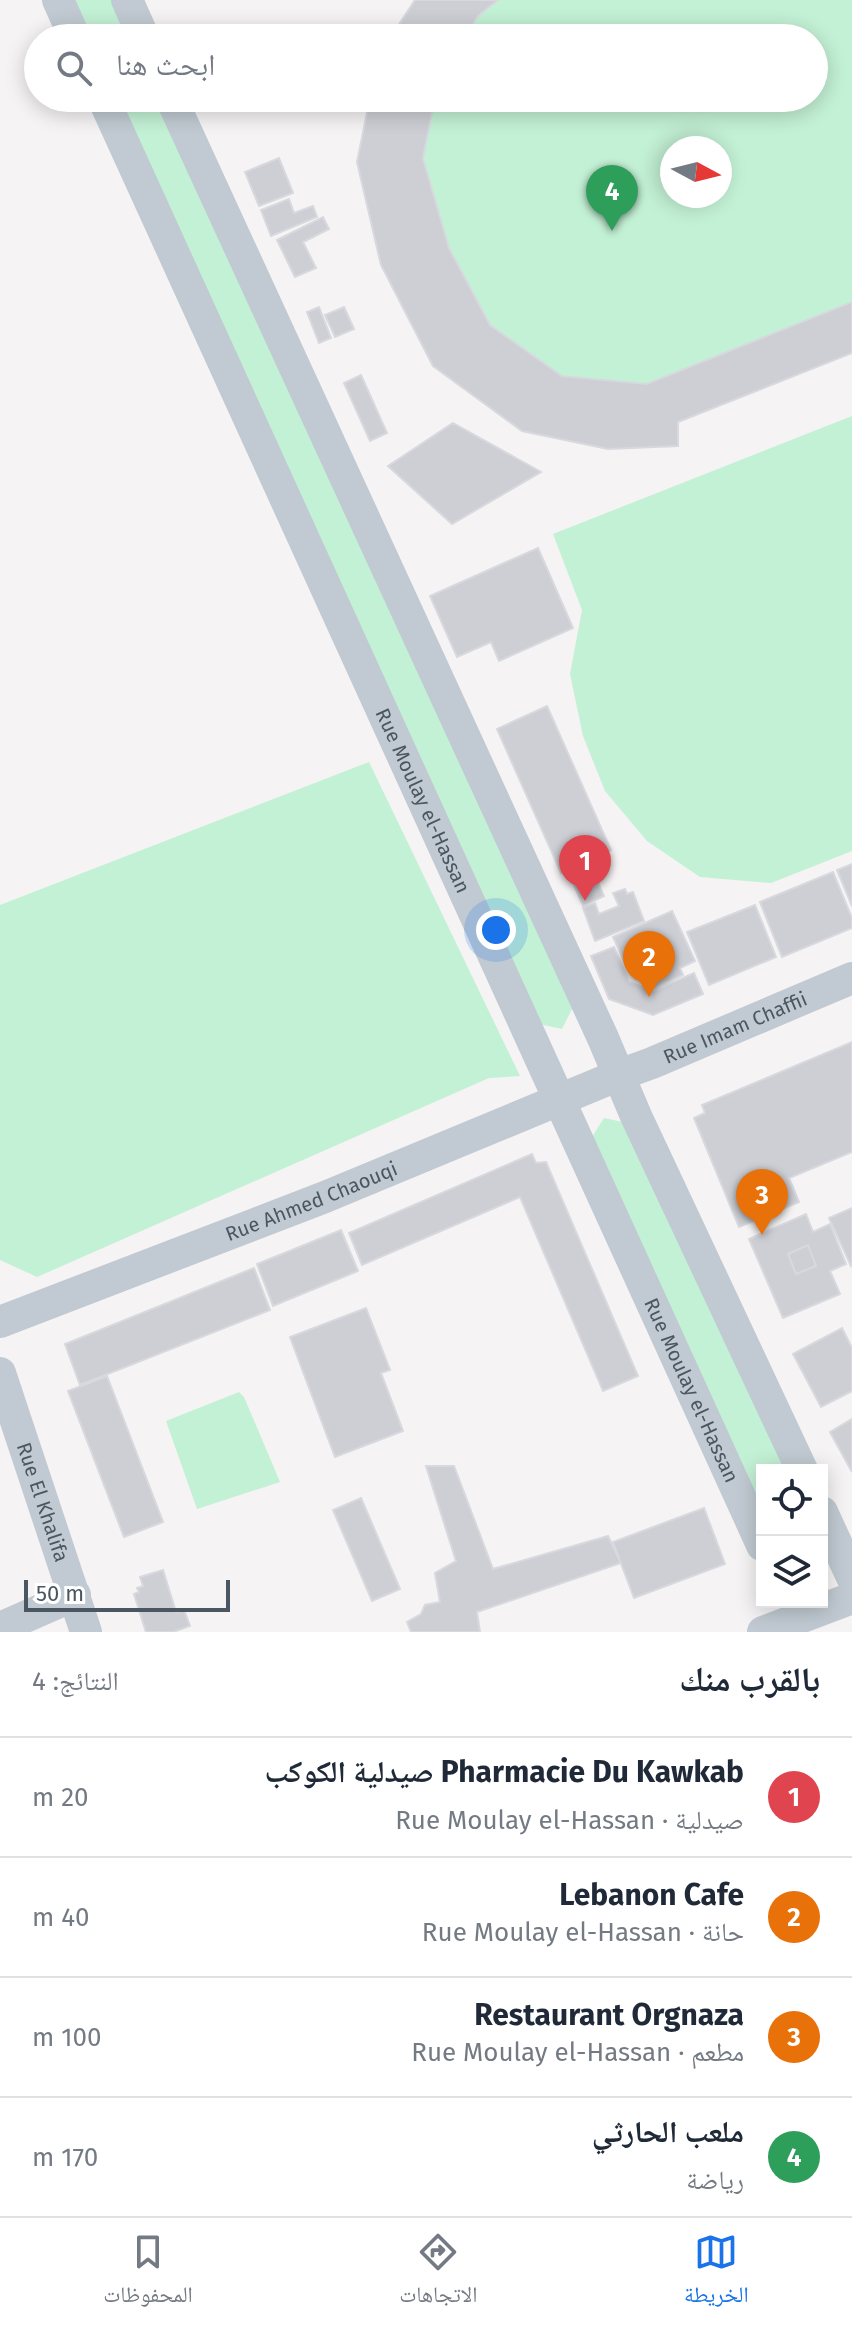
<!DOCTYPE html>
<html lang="ar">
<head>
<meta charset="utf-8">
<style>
	:root { --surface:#fff; --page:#f2f2f3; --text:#1f2937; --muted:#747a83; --line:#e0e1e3; --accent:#1a73e8 }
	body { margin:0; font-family:"Fira Sans","Noto Naskh Arabic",sans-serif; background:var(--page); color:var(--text); direction:rtl }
	.controls { position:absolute; right:24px; bottom:24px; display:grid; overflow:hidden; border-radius:0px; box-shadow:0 4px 20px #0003 }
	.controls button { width:72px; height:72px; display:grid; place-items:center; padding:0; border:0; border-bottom:2px solid var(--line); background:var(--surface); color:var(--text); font:40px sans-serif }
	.compass { position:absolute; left:660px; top:136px; width:72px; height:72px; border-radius:50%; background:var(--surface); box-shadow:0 4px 20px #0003; rotate:97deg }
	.scale { position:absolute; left:24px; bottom:20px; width:206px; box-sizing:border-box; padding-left:8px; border:4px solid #4a5661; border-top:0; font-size:22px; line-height:28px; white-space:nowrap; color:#4a5661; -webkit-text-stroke:6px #fff; paint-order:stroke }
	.you { position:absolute; left:496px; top:930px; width:28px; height:28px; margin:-20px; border:6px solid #fff; border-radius:50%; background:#1a73e8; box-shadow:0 0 0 12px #1a73e833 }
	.badge { display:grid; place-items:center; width:52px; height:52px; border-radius:50%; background:var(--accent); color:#fff; font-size:26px; font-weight:700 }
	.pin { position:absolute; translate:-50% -66px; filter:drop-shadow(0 2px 4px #0008) }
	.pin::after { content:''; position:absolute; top:42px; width:28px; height:24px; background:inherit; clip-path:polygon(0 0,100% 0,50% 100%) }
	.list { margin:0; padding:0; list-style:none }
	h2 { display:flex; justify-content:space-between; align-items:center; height:104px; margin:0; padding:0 32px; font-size:34px }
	h2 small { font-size:26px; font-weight:400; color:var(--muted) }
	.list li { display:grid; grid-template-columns:52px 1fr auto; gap:24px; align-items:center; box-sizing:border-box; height:120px; padding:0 32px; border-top:2px solid var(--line) }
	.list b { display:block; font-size:30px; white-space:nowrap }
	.list p { margin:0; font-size:26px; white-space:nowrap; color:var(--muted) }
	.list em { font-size:26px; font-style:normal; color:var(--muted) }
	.icon { flex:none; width:44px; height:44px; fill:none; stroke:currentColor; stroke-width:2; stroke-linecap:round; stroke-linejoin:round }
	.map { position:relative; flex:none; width:852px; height:1632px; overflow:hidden; direction:ltr }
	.search { position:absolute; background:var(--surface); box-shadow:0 4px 20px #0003; left:24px; right:24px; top:24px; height:88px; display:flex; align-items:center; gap:20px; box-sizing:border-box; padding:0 28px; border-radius:44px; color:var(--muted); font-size:30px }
	.sheet { height:584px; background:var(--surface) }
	nav { display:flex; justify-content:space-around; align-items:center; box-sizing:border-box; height:112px; border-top:2px solid var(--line); background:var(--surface); font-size:22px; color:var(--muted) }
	nav a { display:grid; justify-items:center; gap:4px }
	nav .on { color:var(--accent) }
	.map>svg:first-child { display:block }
	.green { fill:#c3f1d5; fill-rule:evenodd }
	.building { fill:#cdcfd5; stroke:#d7d9de; stroke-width:2; fill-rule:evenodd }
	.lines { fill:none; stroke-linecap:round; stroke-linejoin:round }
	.minor { stroke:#c1cad2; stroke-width:32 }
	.labels { text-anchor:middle; stroke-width:7; stroke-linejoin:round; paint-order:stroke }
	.street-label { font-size:20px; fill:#4a5661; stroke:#fff }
</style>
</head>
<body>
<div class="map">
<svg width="852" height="1632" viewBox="0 0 852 1632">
	<rect width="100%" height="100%" fill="#f5f3f3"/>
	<path class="green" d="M70,0H112L129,38H87Z
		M415,0H852V353L679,422L678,446L522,431L433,366L381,265L357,162L370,98H814V38H390ZM672,148H720V196H672Z
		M115,98H157L573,1007L562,1029L539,1024Z
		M852,416V851L771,883L700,877L647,841L605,791L583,736L570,674L582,610L553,534Z
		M369,762L520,1076L489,1078L37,1277L0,1260V905Z
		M604,1118L623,1122L785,1470H762V1515L592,1137Z
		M239,1392L244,1397L280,1482L197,1509L166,1421Z"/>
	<path class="building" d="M415,0H498L478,16L465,38H390Z
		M370,98H435L423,158L449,248L490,325L562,376L647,384L852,302V353L678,422V446L608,449L522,431L433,366L381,265L357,162Z
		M279,158L293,193L259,206L245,172Z
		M289,199L294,213L313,206L317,217L271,236L261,210Z
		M323,217L329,229L303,242L316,268L295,277L277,240Z
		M319,307L331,338L319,343L307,312Z
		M344,307L354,329L335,337L325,315Z
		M361,375L387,433L370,441L344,383Z
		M453,423L541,472L452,524L388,466Z
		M538,548L573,628L499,661L491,642L457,657L430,596Z
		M547,706L611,850L561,873L497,729Z
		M588,861L604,896L583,906L568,871Z
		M852,864V906L837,870Z
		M833,872L852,918V928L782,957L760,902Z
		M625,889L627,894L633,892L644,921L595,941L583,908L595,903L599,914L619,906L613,893Z
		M755,905L776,957L709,985L687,932Z
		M672,911L695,961L680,968L683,975L655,988L629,972L613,937Z
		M614,947L629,982L653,991L694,973L703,994L653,1015L609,999L591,956Z
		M852,1042V1152L789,1178L799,1202L739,1227L694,1118L705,1113L702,1105Z
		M532,1154L536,1163L546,1162L638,1376L603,1391L520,1197L362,1265L349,1233Z
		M852,1208V1265L851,1266L829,1218Z
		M806,1214L813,1232L830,1224L846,1264L830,1271L840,1294L783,1318L749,1239ZM808,1245L816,1266L796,1274L788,1254Z
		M341,1230L358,1271L273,1306L257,1264Z
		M808,1245L816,1266L796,1274L788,1254Z
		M254,1268L270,1310L80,1385L65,1344Z
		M366,1308L390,1370L381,1373L403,1431L335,1457L290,1337Z
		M842,1328L852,1348V1391L821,1407L793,1354Z
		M107,1376L163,1522L124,1537L68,1391Z
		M852,1419V1472L830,1432Z
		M426,1466H454L493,1569L608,1536L621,1563L477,1612L480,1632H411L407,1622L421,1614L425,1605L440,1602L435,1573L456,1561Z
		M361,1498L400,1589L372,1601L333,1510Z
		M704,1508L725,1564L634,1598L613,1542Z
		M163,1570L176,1612L184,1610L190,1626L173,1632H146L134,1594L139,1592L137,1588L143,1586L140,1577Z"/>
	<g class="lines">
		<g class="minor">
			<path d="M58,0L75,38"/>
			<path d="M127,0L144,38"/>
			<path id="s1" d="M103,98L762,1545"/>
			<path d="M171,98L603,1038L636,1116L802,1470"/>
			<path id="s2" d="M0,1322L325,1197L619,1075L652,1063L852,978"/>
			<path id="s3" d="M0,1373L86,1632"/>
			<path d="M822,1512L852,1577"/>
			<path d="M0,1628L75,1595"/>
			<path d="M763,1632L852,1598"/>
		</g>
	</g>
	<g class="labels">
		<g class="street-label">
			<text dy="7" stroke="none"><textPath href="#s1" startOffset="772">Rue Moulay el-Hassan</textPath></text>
			<text dy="7" stroke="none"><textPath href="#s2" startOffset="792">Rue Imam Chaffii</textPath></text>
			<text dy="7" stroke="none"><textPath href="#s2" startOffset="334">Rue Ahmed Chaouqi</textPath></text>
			<text dy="7" stroke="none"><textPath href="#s1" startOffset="1420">Rue Moulay el-Hassan</textPath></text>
			<text dy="7" stroke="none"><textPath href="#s3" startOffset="136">Rue El Khalifa</textPath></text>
		</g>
	</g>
</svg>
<div class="controls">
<button><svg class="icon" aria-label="locate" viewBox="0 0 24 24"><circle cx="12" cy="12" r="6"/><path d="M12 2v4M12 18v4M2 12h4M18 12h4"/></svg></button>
<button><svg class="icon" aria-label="layers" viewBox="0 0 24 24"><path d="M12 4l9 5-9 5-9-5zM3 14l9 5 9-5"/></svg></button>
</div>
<svg class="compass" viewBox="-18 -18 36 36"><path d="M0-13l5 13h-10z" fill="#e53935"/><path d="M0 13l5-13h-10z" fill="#747a83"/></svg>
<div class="scale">50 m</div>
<div class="you"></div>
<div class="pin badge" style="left:585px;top:901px;background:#e0444e">1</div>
<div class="pin badge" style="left:649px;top:997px;background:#e8710a">2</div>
<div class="pin badge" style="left:762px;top:1235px;background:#e8710a">3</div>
<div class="pin badge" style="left:612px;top:231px;background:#2e9e5b">4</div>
<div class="search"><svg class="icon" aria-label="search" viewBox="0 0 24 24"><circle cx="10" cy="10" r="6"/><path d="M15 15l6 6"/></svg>ابحث هنا</div>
</div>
<section class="sheet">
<h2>بالقرب منك<small>النتائج: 4</small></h2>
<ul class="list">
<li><span class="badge" style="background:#e0444e">1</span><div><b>Pharmacie Du Kawkab صيدلية الكوكب</b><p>صيدلية · Rue Moulay el-Hassan</p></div><em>20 m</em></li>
<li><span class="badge" style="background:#e8710a">2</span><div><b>Lebanon Cafe</b><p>حانة · Rue Moulay el-Hassan</p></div><em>40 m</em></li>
<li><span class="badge" style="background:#e8710a">3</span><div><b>Restaurant Orgnaza</b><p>مطعم · Rue Moulay el-Hassan</p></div><em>100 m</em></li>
<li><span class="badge" style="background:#2e9e5b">4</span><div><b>ملعب الحارثي</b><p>رياضة</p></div><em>170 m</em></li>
</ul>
</section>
<nav>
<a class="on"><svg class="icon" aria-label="map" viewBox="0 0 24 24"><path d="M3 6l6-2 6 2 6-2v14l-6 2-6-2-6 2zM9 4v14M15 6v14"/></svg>الخريطة</a>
<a><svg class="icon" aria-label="directions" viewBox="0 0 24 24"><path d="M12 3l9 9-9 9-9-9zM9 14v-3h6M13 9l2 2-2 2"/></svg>الاتجاهات</a>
<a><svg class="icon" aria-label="saved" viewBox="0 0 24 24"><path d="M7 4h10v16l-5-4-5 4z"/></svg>المحفوظات</a>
</nav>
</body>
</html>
